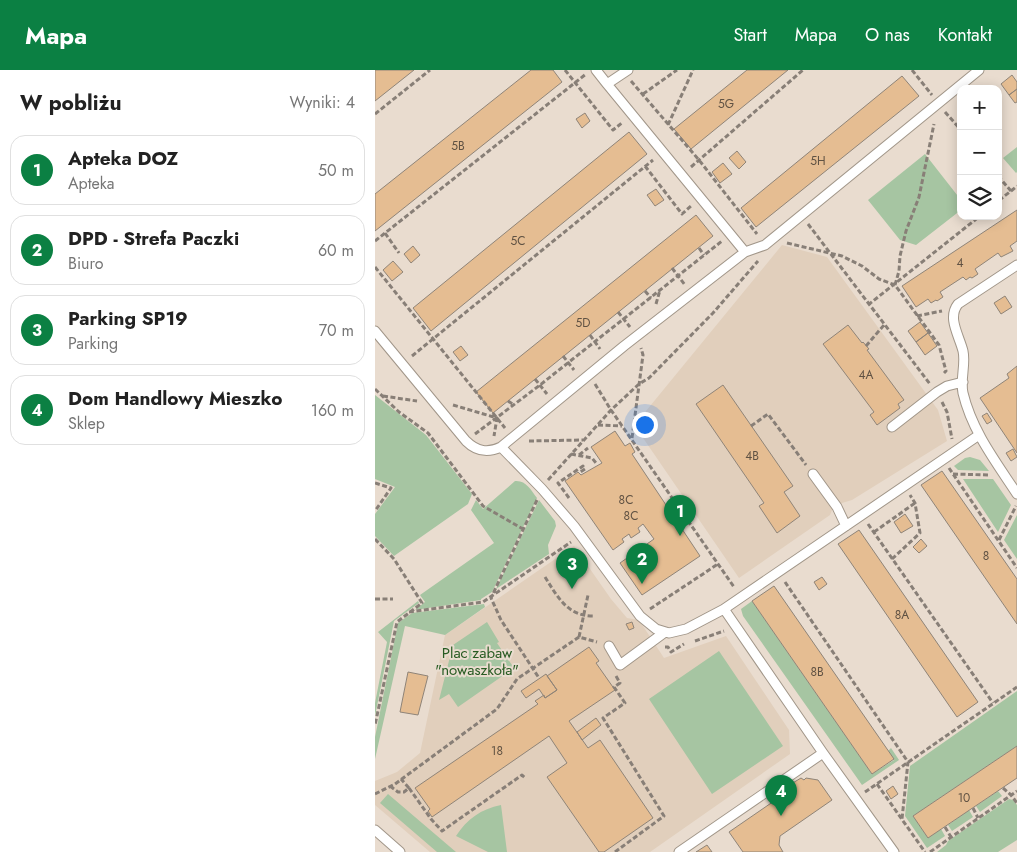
<!DOCTYPE html>
<html lang="pl">
<head>
<meta charset="utf-8">
<style>
	:root { --surface:#fff; --page:#f6f6f6; --text:#222; --muted:#767676; --line:#e0e0e0; --accent:#0b8043 }
	body { margin:0; font-family:Jost,sans-serif; background:var(--page); color:var(--text) }
	.controls { position:absolute; right:15px; top:15px; display:grid; overflow:hidden; border-radius:10px; box-shadow:0 2px 12px #0003 }
	.controls button { width:45px; height:45px; display:grid; place-items:center; padding:0; border:0; border-bottom:1px solid var(--line); background:var(--surface); color:var(--text); font:25px sans-serif }
	.you { position:absolute; left:269px; top:354px; width:18px; height:18px; margin:-12px; border:4px solid #fff; border-radius:50%; background:#1a73e8; box-shadow:0 0 0 8px #1a73e833 }
	.badge { display:grid; place-items:center; width:32px; height:32px; border-radius:50%; background:var(--accent); color:#fff; font-size:16px; font-weight:700 }
	.pin { position:absolute; translate:-50% -41px; filter:drop-shadow(0 1px 2px #0008) }
	.pin::after { content:''; position:absolute; top:26px; width:18px; height:15px; background:inherit; clip-path:polygon(0 0,100% 0,50% 100%) }
	.list { margin:0; padding:0; list-style:none }
	h2 { display:flex; justify-content:space-between; align-items:center; height:65px; margin:0; padding:0 20px; font-size:21px }
	h2 small { font-size:16px; font-weight:400; color:var(--muted) }
	.list li { display:grid; grid-template-columns:32px 1fr auto; gap:15px; align-items:center; box-sizing:border-box; height:70px; margin:0 10px 10px; padding:0 10px; border:1px solid var(--line); border-radius:15px }
	.list b { display:block; font-size:19px; white-space:nowrap }
	.list p { margin:0; font-size:16px; white-space:nowrap; color:var(--muted) }
	.list em { font-size:16px; font-style:normal; color:var(--muted) }
	.icon { flex:none; width:28px; height:28px; fill:none; stroke:currentColor; stroke-width:2; stroke-linecap:round; stroke-linejoin:round }
	.map { position:relative; flex:none; width:642px; height:782px; overflow:hidden }
	header { display:flex; align-items:center; gap:30px; box-sizing:border-box; height:70px; padding:0 25px; background:var(--accent); color:#fff }
	header strong { font-size:24px }
	nav { display:flex; gap:28px; margin-inline-start:auto; font-size:18px }
	main { display:flex }
	aside { flex:1; background:var(--surface) }
	.map>svg:first-child { display:block }
	.built { fill:#e1cfbc }
	.green { fill:#a6c5a2 }
	.building { fill:#e5bd92; stroke:#8f8478 }
	.lines { fill:none; stroke-linecap:round; stroke-linejoin:round }
	.lane-casing { stroke:#a19689; stroke-width:11 }
	.path { stroke:#887f77; stroke-width:3; stroke-dasharray:5 2.5; stroke-linecap:butt }
	.lane { stroke:#fff; stroke-width:9 }
	.labels { text-anchor:middle; stroke-width:4; stroke-linejoin:round; paint-order:stroke }
	.number-label { font-size:12px; fill:#605243 }
	.park-label { font-size:15px; fill:#275b22; stroke:#e9dccf }
</style>
</head>
<body>
<header>
<strong>Mapa</strong>
<nav><a>Start</a><a>Mapa</a><a>O nas</a><a>Kontakt</a></nav>
</header>
<main>
<aside>
<h2>W pobliżu<small>Wyniki: 4</small></h2>
<ul class="list">
<li><span class="badge">1</span><div><b>Apteka DOZ</b><p>Apteka</p></div><em>50 m</em></li>
<li><span class="badge">2</span><div><b>DPD - Strefa Paczki</b><p>Biuro</p></div><em>60 m</em></li>
<li><span class="badge">3</span><div><b>Parking SP19</b><p>Parking</p></div><em>70 m</em></li>
<li><span class="badge">4</span><div><b>Dom Handlowy Mieszko</b><p>Sklep</p></div><em>160 m</em></li>
</ul>
</aside>
<div class="map">
<svg width="642" height="782" viewBox="0 0 642 782">
	<rect width="100%" height="100%" fill="#e9dccf"/>
	<path class="built" d="M407,175L452,187L563,340L572,371L477,430L467,433L457,440L455,445L364,508L266,365L271,341Z
		M199,476L236,529L252,548L264,550L289,588L351,566L414,660L415,684L275,782H55L0,735V711L22,702L45,683L70,565Z"/>
	<path class="green" d="M642,77V102L641,103L628,88Z
		M550,84L586,130V140L541,175L525,170L493,130Z
		M0,325L51,365L97,424L93,434L19,486L0,466V444L20,417L0,409Z
		M595,387L605,390L614,401L583,400L579,396L590,388Z
		M588,409H618L636,435L623,462Z
		M140,411C151,410 156,420 162,428L117,522L106,529V530L40,540L50,532L45,525L119,473L96,440L101,430L108,439Z
		M164,430L180,451L181,456L173,475L174,484L121,519Z
		M642,445V489L629,470Z
		M43,531L44,533L19,551L0,646V633L12,572L3,562Z
		M377,531L497,704L519,690L513,681L516,678L524,690L487,715L368,546L366,539Z
		M109,534L110,537L70,565L30,556L0,689V667L23,553L37,543Z
		M112,552L124,572L122,573L139,598L83,637L74,624L64,630L78,575Z
		M344,581L408,676L337,724L274,629Z
		M642,621V676L538,746L553,768L566,759L570,766L552,778L530,746L535,696Z
		M623,721L627,726L605,742L601,736Z
		M13,724L81,782H62L5,733Z
		M634,729L638,730L642,735V770L623,782H562L571,775L573,771Z
		M126,735L132,782H113L81,766C92,749 106,739 126,735Z
		M594,740L598,747L577,761L573,755Z"/>
	<path class="building" d="M0,0H39L0,31Z
		M156,0H178L187,12L0,161V124Z
		M372,0H413L316,79L299,59Z
		M637,5L642,12V19L634,25L626,14Z
		M527,6L544,26L381,157L366,138Z
		M642,19V32L640,33L634,25Z
		M210,43L215,51L207,58L201,49Z
		M254,62L272,84L56,261L38,238Z
		M362,81L371,92L364,99L354,88Z
		M348,93L357,104L345,113L337,102Z
		M281,119L289,130L280,136L272,125Z
		M642,140V171L635,176L638,181L626,187L623,183L600,199L603,204L597,208L595,207L591,210L588,207L565,222L568,227L562,231L561,230L556,233L553,229L541,237L527,216Z
		M321,145L338,166L118,343L101,322Z
		M38,176L45,185L36,193L29,184Z
		M18,191L28,202L17,211L8,200Z
		M630,226L637,237L626,244L619,233Z
		M545,252L553,263L541,272L533,261Z
		M473,255L487,273L488,272L494,279L492,280L529,330L523,334L525,338L502,355L495,345L499,342L448,274Z
		M553,263L562,276L550,285L541,272Z
		M86,276L93,285L85,291L78,282Z
		M642,296V383L605,328L634,308L632,304Z
		M348,315L418,416L409,422L425,446L402,463L384,436L389,433L321,334Z
		M612,343L617,351L612,354L607,346Z
		M240,361L250,376L255,373L260,382L257,384L325,486L267,525L245,493L279,469L268,454L263,458L265,462L256,468L254,464L247,469L249,472L238,480L190,411L203,402L206,405L227,393L216,377Z
		M638,379L642,387L636,391L631,383Z
		M567,401L642,509V554L546,415Z
		M530,444L538,456L526,463L519,452Z
		M484,460L603,632L582,647L463,474Z
		M546,469L552,476L544,483L538,477Z
		M447,507L452,514L444,520L439,512Z
		M399,516L519,689L497,704L377,531Z
		M257,552L259,558L254,560L251,554Z
		M214,577L224,591L221,593L240,620L194,651L213,678L225,670L278,748L229,782H224L172,707L192,693L174,666L57,747L53,741L55,739L40,718L163,634L160,631L169,625L170,628L182,620L172,606Z
		M33,602L53,606L43,645L25,642Z
		M171,604L182,620L170,628L164,619L151,628L146,621Z
		M221,648L226,655L207,670L202,662Z
		M642,676V708L553,768L538,746Z
		M426,708L429,710L431,708L443,710L457,730L405,766L404,775L408,782H368L354,762L418,718L416,714Z
		M518,716L523,724L516,729L511,721Z
		M332,775L337,782H321Z"/>
	<g class="lines">
		<g class="lane-casing">
			<path id="lane" d="M221,0L232,14L253,0
				M370,182L390,175L604,0
				M642,195L583,234C572,248 584,265 588,281C591,294 585,309 588,323C597,361 621,392 642,424
				M0,261L91,371C102,382 113,383 126,377L249,276L370,182L232,14
				M517,357L562,322L572,316L588,312
				M126,377L167,419L199,456L265,546L281,559L294,563L311,559L349,539L604,365
				M438,404L462,437L471,456
				M349,539L448,683L519,782
				M234,576L245,595L290,562
				M0,760L25,782
				M304,782L448,683"/>
		</g>
		<path class="path" d="M190,0L238,60L248,52
			M537,0L557,25
			M256,11L324,90L382,164
			M268,24L302,0
			M570,42L586,60
			M0,44L55,0
			M293,55L318,0
			M270,96L307,144L317,135
			M316,97L428,0
			M623,106L636,121L623,131
			M636,121L642,116
			M433,154L555,314
			M10,163L24,183
			M0,171L211,4
			M412,173L467,186L487,196L504,209L520,215L564,275L571,301L569,303
			M324,178L329,185
			M0,197L130,358
			M297,198L310,215
			M520,215L524,201L525,186L531,161L544,127L559,54
			M270,221L276,228
			M281,234L285,220
			M493,235L605,146
			M243,242L255,257
			M542,246L567,241
			M215,265L225,279
			M491,276L509,255
			M37,286L278,90
			M188,286L199,300
			M160,309L172,324
			M220,314L236,340L359,517
			M0,319L24,342L53,363L108,436L148,459
			M8,326L42,331
			M133,331L139,335
			M567,332L572,342L577,369
			M78,335L122,348L119,366
			M223,355L247,356
			M376,356L393,344L431,395
			M100,364L165,315L347,171
			M257,368L268,285L266,278
			M154,371L208,370
			M196,384L217,388L221,393
			M204,385L213,378
			M574,398L642,498
			M578,404L614,405
			M173,410L236,340L264,314L274,308L338,243L383,191
			M0,413L16,418L0,441
			M194,428L183,413L208,396L210,399L204,403
			M162,430L116,528L126,550L164,608
			M293,438L301,433
			M493,454L618,633
			M499,462L540,433
			M0,469L19,489L47,533L22,552L0,655
			M624,470L641,436
			M517,489L545,463L540,433L535,425
			M170,507C182,526 192,546 218,546
			M410,512L533,692L527,749
			M0,529H18
			M275,539L343,494
			M34,542L108,532L196,472
			M204,567L213,525
			M320,571L349,561
			M290,577H293L296,582L309,574
			M502,714L550,782
			M15,716L23,722H29L34,718L26,709
			M34,718L56,749L67,761L147,705L150,708
			M628,718L636,725L642,733
			M490,722L642,617
			M0,724L20,714L122,639L142,609L204,567L222,572
			M598,738L603,748
			M570,757L576,767
			M240,782L289,746L228,648L250,633L239,617L245,613L241,606
			M555,782L642,721"/>
		<use href="#lane" class="lane"/>
	</g>
	<g class="labels">
		<g class="number-label">
			<text x="351" y="38">5G</text>
			<text x="83" y="80">5B</text>
			<text x="443" y="95">5H</text>
			<text x="143" y="175">5C</text>
			<text x="585" y="197">4</text>
			<text x="208" y="257">5D</text>
			<text x="491" y="309">4A</text>
			<text x="377" y="390">4B</text>
			<text x="251" y="434">8C</text>
			<text x="256" y="450">8C</text>
			<text x="611" y="490">8</text>
			<text x="527" y="549">8A</text>
			<text x="442" y="606">8B</text>
			<text x="122" y="685">18</text>
			<text x="589" y="732">10</text>
		</g>
		<g class="park-label">
			<text x="102" y="588">Plac zabaw<tspan x="102" dy="17">"nowaszkoła"</tspan></text>
		</g>
	</g>
</svg>
<div class="controls">
<button>+</button>
<button>−</button>
<button><svg class="icon" aria-label="layers" viewBox="0 0 24 24"><path d="M12 4l9 5-9 5-9-5zM3 14l9 5 9-5"/></svg></button>
</div>
<div class="you"></div>
<div class="pin badge" style="left:305px;top:466px">1</div>
<div class="pin badge" style="left:267px;top:514px">2</div>
<div class="pin badge" style="left:197px;top:519px">3</div>
<div class="pin badge" style="left:406px;top:746px">4</div>
</div>
</main>
</body>
</html>
